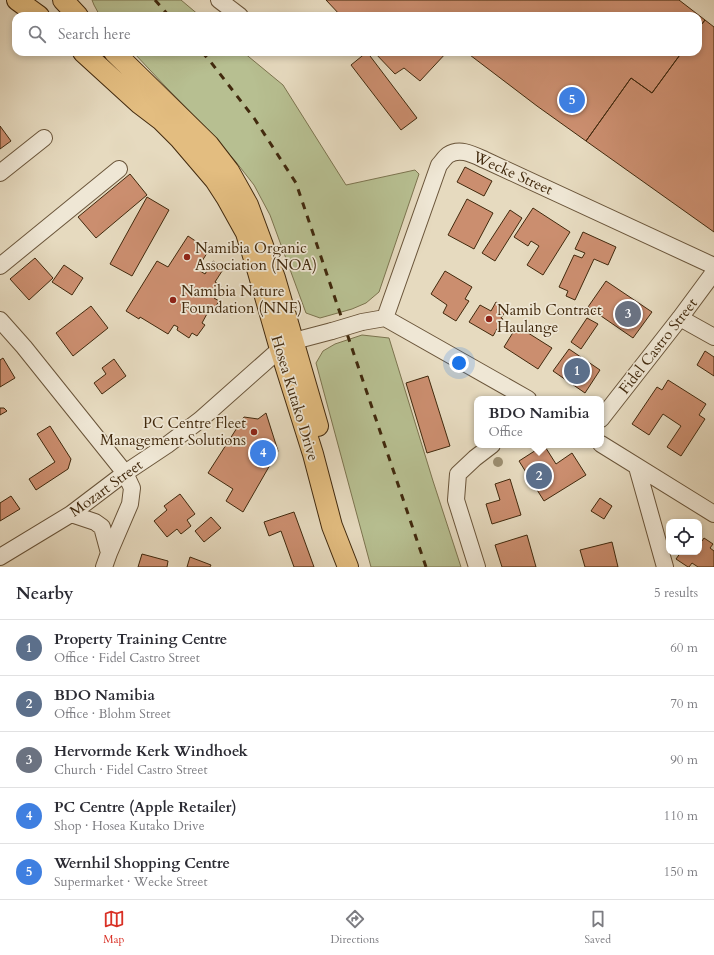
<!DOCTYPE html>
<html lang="en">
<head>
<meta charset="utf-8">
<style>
	:root { --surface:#fff; --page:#f7f7f7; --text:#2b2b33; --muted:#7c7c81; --line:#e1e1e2; --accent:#d93025 }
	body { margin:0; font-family:Cardo,serif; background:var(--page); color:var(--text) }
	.controls { position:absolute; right:12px; bottom:12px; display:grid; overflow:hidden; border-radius:8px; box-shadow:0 2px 6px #0003 }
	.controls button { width:36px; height:36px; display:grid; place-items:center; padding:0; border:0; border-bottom:1px solid var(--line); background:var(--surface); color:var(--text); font:20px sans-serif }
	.you { position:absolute; left:459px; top:363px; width:14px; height:14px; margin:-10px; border:3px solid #fff; border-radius:50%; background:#1a73e8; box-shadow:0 0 0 6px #1a73e833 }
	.badge { display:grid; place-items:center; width:26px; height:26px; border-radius:50%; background:var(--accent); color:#fff; font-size:13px; font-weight:700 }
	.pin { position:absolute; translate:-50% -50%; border:2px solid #fff; box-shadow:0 1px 4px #0006 }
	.popup { position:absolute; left:474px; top:396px; width:130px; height:52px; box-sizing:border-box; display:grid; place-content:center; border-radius:8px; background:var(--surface); filter:drop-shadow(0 1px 3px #0005); font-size:13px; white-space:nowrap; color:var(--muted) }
	.popup b { font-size:15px; color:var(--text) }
	.popup::after { content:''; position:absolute; left:50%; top:100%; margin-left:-8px; border:8px solid transparent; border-top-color:var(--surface) }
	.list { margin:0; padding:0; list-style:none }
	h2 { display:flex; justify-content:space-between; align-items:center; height:52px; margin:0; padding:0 16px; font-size:17px }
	h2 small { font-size:13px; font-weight:400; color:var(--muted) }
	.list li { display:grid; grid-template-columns:26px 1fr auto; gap:12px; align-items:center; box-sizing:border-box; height:56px; padding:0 16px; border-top:1px solid var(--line) }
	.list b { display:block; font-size:15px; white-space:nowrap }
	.list p { margin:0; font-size:13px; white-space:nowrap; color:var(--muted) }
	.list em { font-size:13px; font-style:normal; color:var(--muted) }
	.icon { flex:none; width:22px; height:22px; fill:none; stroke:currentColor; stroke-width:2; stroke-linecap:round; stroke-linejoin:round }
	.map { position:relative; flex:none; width:714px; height:567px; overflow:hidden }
	.search { position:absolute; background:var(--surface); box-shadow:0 2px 6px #0003; left:12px; right:12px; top:12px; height:44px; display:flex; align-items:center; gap:10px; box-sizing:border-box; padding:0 14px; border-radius:12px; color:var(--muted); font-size:15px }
	.sheet { height:332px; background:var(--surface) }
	nav { display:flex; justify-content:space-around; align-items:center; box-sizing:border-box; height:56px; border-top:1px solid var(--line); background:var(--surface); font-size:11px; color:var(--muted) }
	nav a { display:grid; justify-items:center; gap:2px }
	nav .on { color:var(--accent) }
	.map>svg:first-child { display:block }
	.green { fill:#b7bf91; stroke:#7c744f }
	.building { fill:#cb8e6f; stroke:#41290d }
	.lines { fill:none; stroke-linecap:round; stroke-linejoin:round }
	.minor-casing { stroke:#6a553a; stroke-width:18 }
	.major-casing { stroke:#41290d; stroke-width:22 }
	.minor { stroke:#efe7d5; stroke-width:16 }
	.major { stroke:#e3bd80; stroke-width:20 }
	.rail { stroke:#41290d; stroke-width:3; stroke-dasharray:7 7; stroke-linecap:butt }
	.minor-bridge-casing { stroke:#6a553a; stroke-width:18; stroke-linecap:butt }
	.minor-bridge { stroke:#efe7d5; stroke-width:16 }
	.tree { fill:#9b8d6f }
	.poi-dot { fill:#8f2418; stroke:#efe7d5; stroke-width:1.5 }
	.labels { text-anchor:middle; stroke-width:3.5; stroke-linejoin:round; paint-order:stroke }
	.street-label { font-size:15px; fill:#41290d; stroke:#efe7d5 }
	.poi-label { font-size:15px; fill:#41290d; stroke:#efe7d5; text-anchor:start }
</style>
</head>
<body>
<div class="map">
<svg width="714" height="567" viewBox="0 0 714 567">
	<rect width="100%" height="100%" fill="#e6dabf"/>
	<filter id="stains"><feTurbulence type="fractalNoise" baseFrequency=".005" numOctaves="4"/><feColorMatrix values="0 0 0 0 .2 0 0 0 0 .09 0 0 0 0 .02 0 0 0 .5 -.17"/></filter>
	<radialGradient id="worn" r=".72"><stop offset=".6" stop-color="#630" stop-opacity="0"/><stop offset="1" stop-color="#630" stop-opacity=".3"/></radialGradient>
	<path class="green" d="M92,0H181L200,16H100L94,5Z
		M133,52H243L283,85L346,185L415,170L419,174L379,292L366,303L352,309L320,318L306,313L270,215L254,185L236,162L210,132L165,86Z
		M362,335L389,338L433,481L461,567H371L316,363L323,351L335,344Z"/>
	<path class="building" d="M326,0H679L705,20L698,29V16H341Z
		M705,20L714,27V232L586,141L631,78L652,93L682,52H698V29Z
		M367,52L417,118L401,130L351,65Z
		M374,52H447L420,81L404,68L395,74Z
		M466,52H682L652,93L631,78L586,141L537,106Z
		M0,126L11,141L0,149Z
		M465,167L492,181L484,196L457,182Z
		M130,174L147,195L96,238L78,217Z
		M147,197L169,210L132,276L110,264Z
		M467,199L493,213L474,249L448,235Z
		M533,208L570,232L543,275L527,265L539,246L531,241L528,246L514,237Z
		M510,210L522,218L495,261L482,253Z
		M583,232L616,247L608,265L594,259L575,300L566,296L568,291L559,287L574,255L582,258L585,253L575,249Z
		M188,236L209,250L197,269L205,274L213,261L224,268L215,282L221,286L214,298L219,301L211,314L208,312L202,323L205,325L197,336L192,333L189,338L177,330L178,327L174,325L168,334L140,317L139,319L126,311L157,261L168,267Z
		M35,258L53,278L29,300L10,279Z
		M64,265L83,278L72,295L52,282Z
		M445,271L472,287L465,299L469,301L456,321L443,313L447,305L431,294Z
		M606,281L652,312L633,338L588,307Z
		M496,302L507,309L501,318L503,319L493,336L469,322L480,305L491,311Z
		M91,306L108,328L73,356L56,333Z
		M587,318L598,324L581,349L571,342Z
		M517,326L552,348L538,369L504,347Z
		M569,349L600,370L585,393L553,371Z
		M705,351L714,357V376L697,365Z
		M3,358L15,378L0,387V360Z
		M114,359L126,376L102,394L94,383L106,374L102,368Z
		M428,376L450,446L427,453L406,383Z
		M668,380L706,404L699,415L705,419L681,456L667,447L681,426L663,414L649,435L632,424L657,387L662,390Z
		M0,408H4L7,411L0,415Z
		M266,413L278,451L243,512L226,501L233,489L208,473L244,417L258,419Z
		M50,426L71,459L68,469L36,490L29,479L55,462L37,434Z
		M544,445L556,464L572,453L586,475L544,501L519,461Z
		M510,479L521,515L492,524L486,504L500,500L495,484Z
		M180,494L195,514L187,520L191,526L181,534L177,529L167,537L154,521L167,510L164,506Z
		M11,496L20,509L0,521V503Z
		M600,498L612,506L604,519L591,511Z
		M294,512L314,567H294L281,531L269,536L264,522Z
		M211,517L221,528L204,542L195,531Z
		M527,535L536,567H502L495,545Z
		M704,538L713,544L710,548L714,551V567H698L692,563L689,567H688L676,559L681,552H699V539L702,541Z
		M612,542L618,567H585L580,550Z
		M142,554L168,561L167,567H138Z
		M190,557L211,565L210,567H187Z"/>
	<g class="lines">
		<g class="minor-casing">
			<path id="minor" d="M219,0L240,16
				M0,173L44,138
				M0,266L119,169
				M385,318L439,165C442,162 445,157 448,155C460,147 474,155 485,160L714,266
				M680,318L714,337
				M0,320L24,347L125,473L132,488L130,504L109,553L104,567
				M362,322L385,318L528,399
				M601,419L680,318L714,272
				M601,444L714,514
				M637,467L665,567
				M71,514L95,522L102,527L109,553
				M0,557L71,514L125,473L167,445L200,420L280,349L294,341L332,331
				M477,567L456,500L458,474L475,458L492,445"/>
		</g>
		<g class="major-casing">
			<path id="major" d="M17,0L39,16
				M63,0L78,16
				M83,52L140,104L161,120L180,139L215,180L226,197L246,233L258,272L280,349L313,454L332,526L348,567
				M114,52L209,145L229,171L248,205L275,278L318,426"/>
		</g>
		<use href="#minor" class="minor"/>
		<use href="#major" class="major"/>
		<path class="rail" d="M155,0L169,16
			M202,52L210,61L254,118L296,183L426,567"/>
		<g class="minor-bridge-casing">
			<path id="minor-bridge" d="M332,331L362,322"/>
		</g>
		<use href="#minor-bridge" class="minor-bridge"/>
	</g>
	<circle class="tree" cx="498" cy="462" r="5"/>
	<g class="poi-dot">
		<circle cx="187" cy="257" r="4"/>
		<circle cx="173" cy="300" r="4"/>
		<circle cx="489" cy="319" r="4"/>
		<circle cx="254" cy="432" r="4"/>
	</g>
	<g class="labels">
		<g class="street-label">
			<text transform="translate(513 173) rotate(24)" y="5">Wecke Street</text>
			<text transform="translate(658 346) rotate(-52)" y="5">Fidel Castro Street</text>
			<text transform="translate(295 398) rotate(73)" y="5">Hosea Kutako Drive</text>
			<text transform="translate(106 488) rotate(-36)" y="5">Mozart Street</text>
		</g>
		<g class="poi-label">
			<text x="195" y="253">Namibia Organic<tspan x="195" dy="17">Association (NOA)</tspan></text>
			<text x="181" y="296">Namibia Nature<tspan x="181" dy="17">Foundation (NNF)</tspan></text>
			<text x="497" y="315">Namib Contract<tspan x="497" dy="17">Haulange</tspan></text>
			<text x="246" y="428" text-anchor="end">PC Centre Fleet<tspan x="246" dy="17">Management Solutions</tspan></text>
		</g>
	</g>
	<rect width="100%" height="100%" filter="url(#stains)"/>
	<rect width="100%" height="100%" fill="url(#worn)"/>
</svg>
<div class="controls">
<button><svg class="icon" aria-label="locate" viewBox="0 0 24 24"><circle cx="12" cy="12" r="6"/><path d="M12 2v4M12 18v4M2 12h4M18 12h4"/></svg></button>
</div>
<div class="you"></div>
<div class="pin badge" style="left:577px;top:371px;background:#5c6f8a">1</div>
<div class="pin badge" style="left:539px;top:476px;background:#5c6f8a">2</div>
<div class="popup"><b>BDO Namibia</b>Office</div>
<div class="pin badge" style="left:628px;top:314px;background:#6b7280">3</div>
<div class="pin badge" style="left:263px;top:453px;background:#3f7fe0">4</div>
<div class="pin badge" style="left:572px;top:100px;background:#3f7fe0">5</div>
<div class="search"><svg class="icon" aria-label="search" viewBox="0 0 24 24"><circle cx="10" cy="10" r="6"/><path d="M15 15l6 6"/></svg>Search here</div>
</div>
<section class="sheet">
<h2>Nearby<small>5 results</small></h2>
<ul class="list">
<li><span class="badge" style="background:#5c6f8a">1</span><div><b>Property Training Centre</b><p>Office · Fidel Castro Street</p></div><em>60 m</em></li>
<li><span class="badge" style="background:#5c6f8a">2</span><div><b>BDO Namibia</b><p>Office · Blohm Street</p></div><em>70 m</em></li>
<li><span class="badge" style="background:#6b7280">3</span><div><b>Hervormde Kerk Windhoek</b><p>Church · Fidel Castro Street</p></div><em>90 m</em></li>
<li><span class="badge" style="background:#3f7fe0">4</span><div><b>PC Centre (Apple Retailer)</b><p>Shop · Hosea Kutako Drive</p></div><em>110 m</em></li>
<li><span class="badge" style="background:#3f7fe0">5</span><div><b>Wernhil Shopping Centre</b><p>Supermarket · Wecke Street</p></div><em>150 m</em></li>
</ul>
</section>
<nav>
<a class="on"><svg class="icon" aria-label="map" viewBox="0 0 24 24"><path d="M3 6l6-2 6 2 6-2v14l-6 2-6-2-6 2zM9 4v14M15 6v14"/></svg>Map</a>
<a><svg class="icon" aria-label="directions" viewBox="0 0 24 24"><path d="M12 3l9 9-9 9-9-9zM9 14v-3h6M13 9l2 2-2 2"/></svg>Directions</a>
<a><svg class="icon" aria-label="saved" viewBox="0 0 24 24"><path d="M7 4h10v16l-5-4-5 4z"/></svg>Saved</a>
</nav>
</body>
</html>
